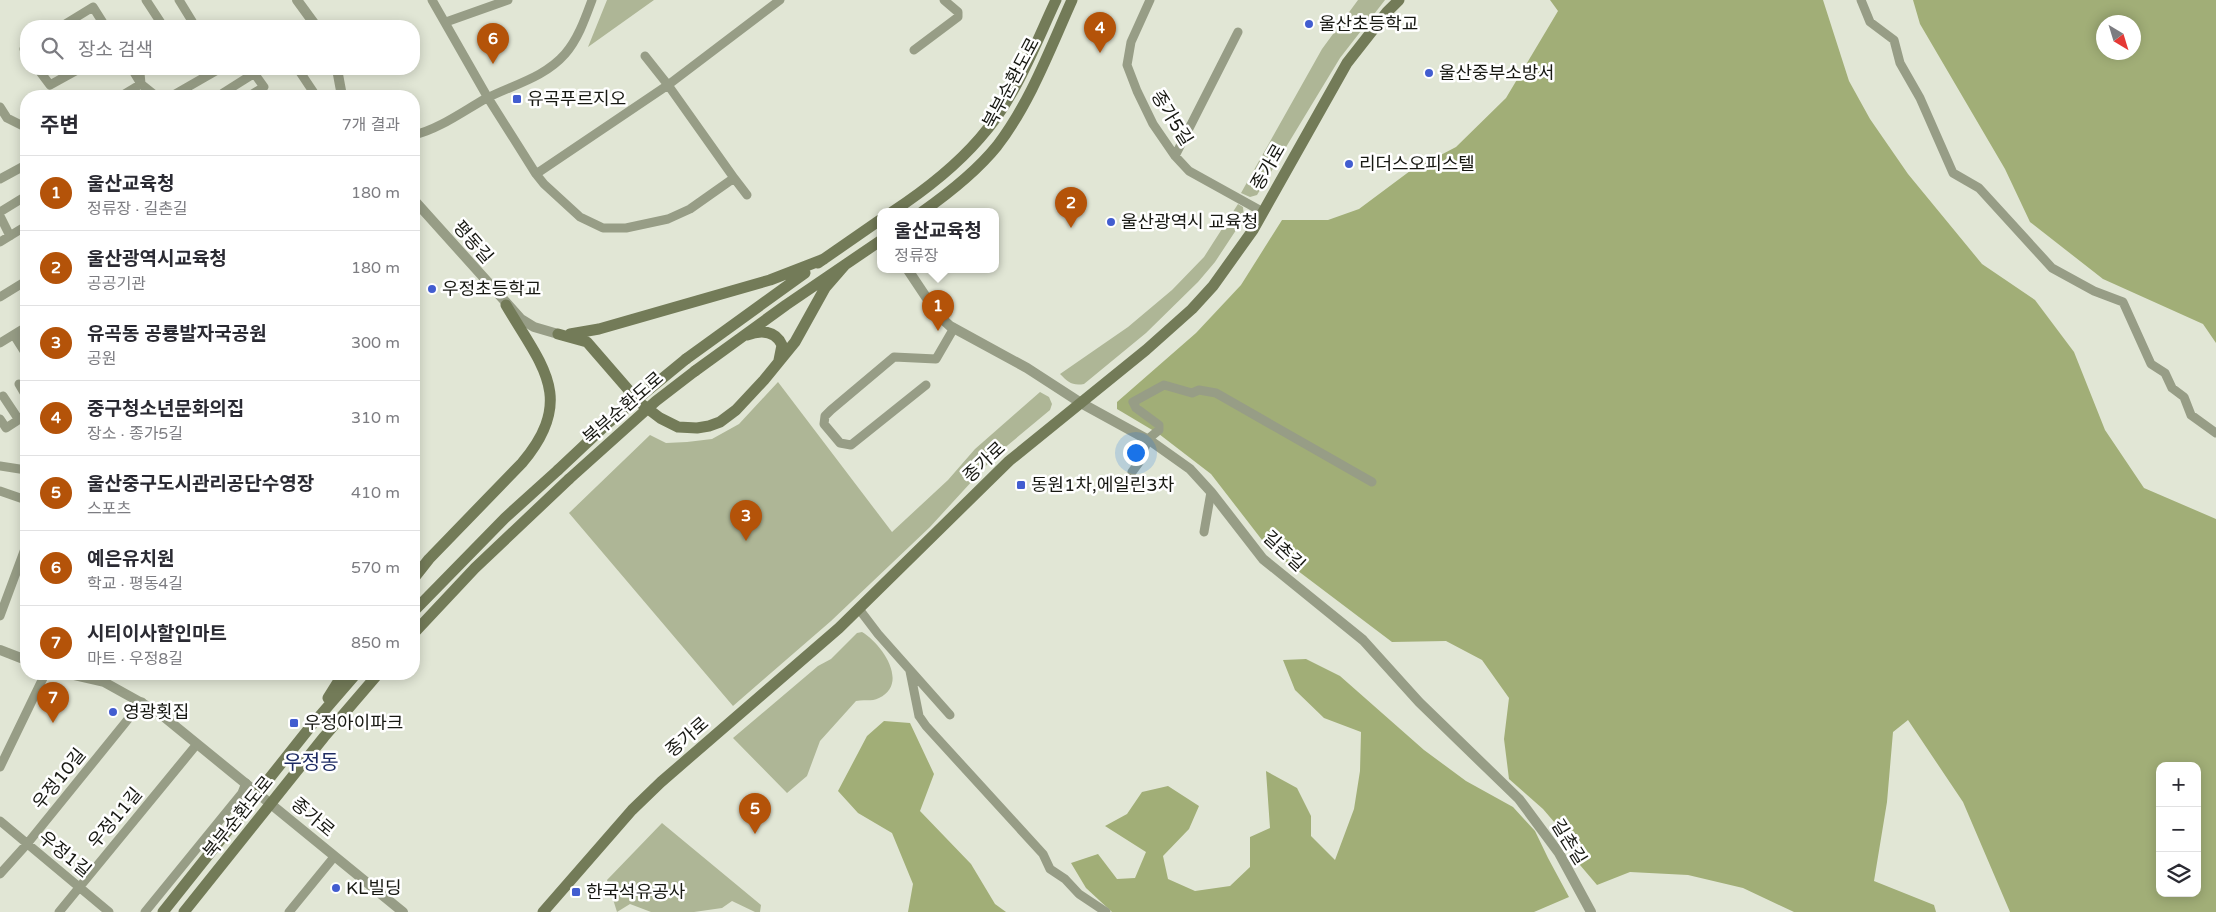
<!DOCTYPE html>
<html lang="ko">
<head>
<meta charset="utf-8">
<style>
	:root { --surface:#fff; --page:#f7f7f7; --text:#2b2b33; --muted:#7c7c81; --line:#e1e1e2; --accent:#b45309 }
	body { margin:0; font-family:"Varela Round","Noto Sans KR",sans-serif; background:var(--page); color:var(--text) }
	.controls { position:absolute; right:15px; bottom:15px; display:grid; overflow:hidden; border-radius:10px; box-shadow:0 2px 12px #0003 }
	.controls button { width:45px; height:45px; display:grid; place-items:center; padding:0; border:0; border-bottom:1px solid var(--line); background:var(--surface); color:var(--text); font:25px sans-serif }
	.compass { position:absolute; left:2096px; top:15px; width:45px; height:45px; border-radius:50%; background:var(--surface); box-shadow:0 2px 12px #0003; rotate:142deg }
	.you { position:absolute; left:1135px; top:452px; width:18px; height:18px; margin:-12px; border:4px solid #fff; border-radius:50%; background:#1a73e8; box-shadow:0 0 0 8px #1a73e833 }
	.badge { display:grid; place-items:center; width:32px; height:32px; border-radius:50%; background:var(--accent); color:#fff; font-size:16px; font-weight:700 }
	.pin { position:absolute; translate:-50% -41px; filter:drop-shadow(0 1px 2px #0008) }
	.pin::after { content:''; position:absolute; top:26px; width:18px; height:15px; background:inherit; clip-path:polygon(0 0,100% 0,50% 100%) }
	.popup { position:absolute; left:877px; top:208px; width:122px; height:65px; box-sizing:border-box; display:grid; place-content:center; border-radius:10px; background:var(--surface); filter:drop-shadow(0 1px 4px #0005); font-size:16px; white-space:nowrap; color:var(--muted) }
	.popup b { font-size:19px; color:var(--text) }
	.popup::after { content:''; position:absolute; left:50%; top:100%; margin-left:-10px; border:10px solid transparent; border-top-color:var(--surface) }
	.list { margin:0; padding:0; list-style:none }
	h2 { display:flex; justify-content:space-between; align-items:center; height:65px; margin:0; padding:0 20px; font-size:21px }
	h2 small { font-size:16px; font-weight:400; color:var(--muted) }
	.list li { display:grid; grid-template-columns:32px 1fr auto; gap:15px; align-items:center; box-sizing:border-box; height:75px; padding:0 20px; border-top:1px solid var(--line) }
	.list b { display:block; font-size:19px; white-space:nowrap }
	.list p { margin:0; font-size:16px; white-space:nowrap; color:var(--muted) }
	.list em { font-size:16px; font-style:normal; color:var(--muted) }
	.icon { flex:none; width:28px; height:28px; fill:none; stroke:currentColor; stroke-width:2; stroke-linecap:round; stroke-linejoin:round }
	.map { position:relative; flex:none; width:2216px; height:912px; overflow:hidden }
	.search { position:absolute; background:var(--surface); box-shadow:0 2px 12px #0003; left:20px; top:20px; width:400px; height:55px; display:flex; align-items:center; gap:12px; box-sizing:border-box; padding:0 18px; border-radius:20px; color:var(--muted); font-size:19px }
	.panel { position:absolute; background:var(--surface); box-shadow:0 2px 12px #0003; left:20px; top:90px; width:400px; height:590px; border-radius:20px }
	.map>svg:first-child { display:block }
	.green { fill:#aeb696 }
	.forest { fill:#a1ae77; fill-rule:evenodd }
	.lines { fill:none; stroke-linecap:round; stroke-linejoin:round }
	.minor { stroke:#979d86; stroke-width:9 }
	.tertiary { stroke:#979d86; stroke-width:10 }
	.secondary { stroke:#737b58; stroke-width:11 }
	.secondary-bridge { stroke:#737b58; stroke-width:11 }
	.poi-dot { fill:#425dd0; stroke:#fff; stroke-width:2 }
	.labels { text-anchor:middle; stroke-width:5; stroke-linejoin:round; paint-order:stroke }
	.poi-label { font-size:18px; fill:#171812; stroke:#fff; text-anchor:start }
	.street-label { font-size:18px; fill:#171812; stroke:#fff }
	.quarter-label { font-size:20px; fill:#1d2b63; stroke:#fff }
</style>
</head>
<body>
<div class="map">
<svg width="2216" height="912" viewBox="0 0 2216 912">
	<rect width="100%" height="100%" fill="#e1e6d5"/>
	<path class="green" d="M607,0H654L588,47Z
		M1358,0H1385L1340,58L1257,195L1250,197L1241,193L1322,49Z
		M1238,204L1243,207L1244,218L1215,262L1198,282L1146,333L1084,384C1072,386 1068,382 1060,374L1128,327L1172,290L1204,257Z
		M778,382L892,532L948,480L975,449L1040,392L1049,397L1052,404L1050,410L996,455L930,527L831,621L733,706L569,513L650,435L666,443L687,442L712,439L739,424Z
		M862,632C881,643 910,683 879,698C871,702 864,699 856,701L820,741L807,776L787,793L733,738L818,666L831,659L857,633Z
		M662,823L761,905L760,912H755L732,901L722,908L694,912H651L630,904L617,912L607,880Z"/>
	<path class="forest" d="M1550,0H1823L1849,81L1870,119L1908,174L1982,264L2035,300L2074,352L2105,430L2144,488L2216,519V912H2010L1963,802L1908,720L1893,732L1887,802L1874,881L1934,905L1936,912H1794L1743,888L1688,875L1630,872L1597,885L1580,865L1573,844L1543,809L1509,779L1504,739L1509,698L1482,660L1446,641L1392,642L1269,549L1211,474L1159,434L1117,409V402L1196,333L1241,285L1282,220H1328L1359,209L1410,171L1456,147L1506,98L1558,11ZM2160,766H2197V893H2160Z
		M1913,0H2216V343L2203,324L2103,279L2030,222L2005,169L1920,24ZM2104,22H2134V52H2104Z
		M1306,659L1340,676L1424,750L1466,781L1513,807L1535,831L1548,858L1569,897L1534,912H1112L1086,888L1071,863L1098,854L1117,879L1135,878L1146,852L1105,826L1127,814L1142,792L1168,786L1199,806L1189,829L1163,856L1168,879L1195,891L1230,886L1250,867V837L1270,828L1266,771L1297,788L1311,816V836L1335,860L1354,809L1360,771L1361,732L1324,718L1295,690L1283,660Z
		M884,721L910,723L934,774L920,811L971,864L995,904L1006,912H908L913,884L892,833L858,813L838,791L867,736Z"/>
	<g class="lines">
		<path class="minor" d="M146,0L163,26
			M179,0L195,26
			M432,0L488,98L536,174L668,85L780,0
			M1150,0L1131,42L1127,65L1137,91L1153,124L1175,156L1189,171L1263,212
			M1861,0L1870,22L1894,40L1900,63L1920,98L1953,173L1979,188L2052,268L2094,291L2123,302L2151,364L2165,373L2172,388L2184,397L2191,415L2216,433
			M446,22L508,0
			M62,26L93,7L105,26
			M26,48L24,49L26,52
			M914,50L958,17V12L944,0
			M38,69L50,85L79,69
			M132,69L141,84L156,96
			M298,69L316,96
			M121,96L141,84L140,73L143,69
			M172,96L219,69
			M225,96L223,93L261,69
			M249,96L264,87L254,73
			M0,107L7,118L23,126L26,131
			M414,135C439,129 462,112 485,99C512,85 544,78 565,54C578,39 585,19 592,0
			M1175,156L1238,32
			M536,174L544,184L580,217L603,228H626L668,219L690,209L734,178L668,85L645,56
			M734,178L747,195
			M0,179L22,167L26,174
			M0,212L26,196
			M0,216L10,236
			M0,242L26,226
			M0,297L26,281
			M14,335L26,354
			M0,343L26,327
			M19,384L26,396
			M926,385L851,445L840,443L824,424L825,416L831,410L894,357L936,359L954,328
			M3,396L19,420
			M0,419L6,428L26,415
			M0,466L26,470
			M1132,472L1140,461L1148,439L1159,430V425L1136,408L1133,402L1164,385L1192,393L1199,390L1216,393L1372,482
			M0,491L26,500
			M1204,532L1211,492
			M859,609L878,634L950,715
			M0,616L26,546
			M910,671L919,716L926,726L1043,854L1050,869L1065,879L1079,894L1106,912
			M104,682L108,674
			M0,767L45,674
			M0,821L109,912
			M0,874L27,844L142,702
			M59,912L197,744
			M145,912L242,793L246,783
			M289,912L334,857"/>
		<path class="tertiary" d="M297,0L316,26
			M337,69L342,96
			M414,200L521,319L534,327L558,334
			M908,270L938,315L950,326L1027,368L1081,403L1152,442L1190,469L1211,492L1263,559L1363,640L1419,702L1519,799L1559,853L1591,912
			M0,650L26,660
			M69,674L104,682L158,712L403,912"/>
		<path class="secondary" d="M892,212C924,191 955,167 980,138C1015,99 1034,47 1056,0
			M922,212C949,193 976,172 997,146C1030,103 1050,49 1072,0
			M818,263L880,220
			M558,334L587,342L639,402L660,418L678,427L697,428L709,426L720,422L736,410L764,380L795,342L825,288L845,265
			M570,334L599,329L770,280L824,259
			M747,335C761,330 775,330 782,345L779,360
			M686,359L805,273
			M695,371L786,305L880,241
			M414,578L429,559L522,463C577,398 541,365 506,305
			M414,611L505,518L558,470
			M414,633L475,568L569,479
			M328,698L343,674
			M163,912L311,726L356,674
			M184,912L324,737L378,674
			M543,912L632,810L661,782L839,628L1009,461L1146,350L1192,309L1213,286L1253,230L1347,63L1387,12L1399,0"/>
		<path class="secondary-bridge" d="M558,470L608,423L686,359
			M569,479L656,401L695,371"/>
	</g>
	<g class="poi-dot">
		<circle cx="1309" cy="24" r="5"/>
		<circle cx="1429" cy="73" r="5"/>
		<rect x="512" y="94" width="10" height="10" rx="2.5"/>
		<circle cx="1349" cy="164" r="5"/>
		<circle cx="1111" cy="222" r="5"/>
		<circle cx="432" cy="289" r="5"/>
		<rect x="1016" y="480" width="10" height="10" rx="2.5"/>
		<circle cx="113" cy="712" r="5"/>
		<rect x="289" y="718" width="10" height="10" rx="2.5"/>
		<circle cx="336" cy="888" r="5"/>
		<rect x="571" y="887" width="10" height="10" rx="2.5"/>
	</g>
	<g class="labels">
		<g class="poi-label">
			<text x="1319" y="30">울산초등학교</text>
			<text x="1439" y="79">울산중부소방서</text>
			<text x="527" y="105">유곡푸르지오</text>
			<text x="1359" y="170">리더스오피스텔</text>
			<text x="1121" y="228">울산광역시 교육청</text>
			<text x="442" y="295">우정초등학교</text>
			<text x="1031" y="491">동원1차,에일린3차</text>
			<text x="123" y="718">영광횟집</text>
			<text x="304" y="729">우정아이파크</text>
			<text x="346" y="894">KL빌딩</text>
			<text x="586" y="898">한국석유공사</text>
		</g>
		<g class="street-label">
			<text transform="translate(1011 83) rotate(-62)" y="6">북부순환도로</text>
			<text transform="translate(1172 118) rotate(58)" y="6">종가5길</text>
			<text transform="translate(1268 167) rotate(-60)" y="6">종가로</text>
			<text transform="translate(473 242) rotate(49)" y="6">평동길</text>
			<text transform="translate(623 408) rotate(-41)" y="6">북부순환도로</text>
			<text transform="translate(984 462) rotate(-43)" y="6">종가로</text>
			<text transform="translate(1284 551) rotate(43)" y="6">길촌길</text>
			<text transform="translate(687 737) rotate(-41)" y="6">종가로</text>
			<text transform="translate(59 779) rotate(-51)" y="6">우정10길</text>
			<text transform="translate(238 817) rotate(-51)" y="6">북부순환도로</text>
			<text transform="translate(313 817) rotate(40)" y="6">종가로</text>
			<text transform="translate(115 818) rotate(-50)" y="6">우정11길</text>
			<text transform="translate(1569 842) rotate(58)" y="6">길촌길</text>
			<text transform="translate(65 854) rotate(39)" y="6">우정1길</text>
		</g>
		<g class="quarter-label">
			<text x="311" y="769">우정동</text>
		</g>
	</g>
</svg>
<div class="controls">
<button>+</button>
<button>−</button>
<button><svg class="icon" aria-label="layers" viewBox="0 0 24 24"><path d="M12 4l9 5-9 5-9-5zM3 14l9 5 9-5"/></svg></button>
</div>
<svg class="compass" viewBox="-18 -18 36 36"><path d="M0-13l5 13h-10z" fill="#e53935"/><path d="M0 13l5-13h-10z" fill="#7c7c81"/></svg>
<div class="you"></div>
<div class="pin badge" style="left:938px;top:331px">1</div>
<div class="popup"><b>울산교육청</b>정류장</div>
<div class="pin badge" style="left:1071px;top:228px">2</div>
<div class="pin badge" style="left:746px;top:541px">3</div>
<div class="pin badge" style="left:1100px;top:53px">4</div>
<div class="pin badge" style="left:755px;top:834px">5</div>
<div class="pin badge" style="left:493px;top:64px">6</div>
<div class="pin badge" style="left:53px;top:723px">7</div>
<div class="search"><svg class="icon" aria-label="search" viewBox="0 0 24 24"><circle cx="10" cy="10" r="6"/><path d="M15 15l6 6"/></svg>장소 검색</div>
<section class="panel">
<h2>주변<small>7개 결과</small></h2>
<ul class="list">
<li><span class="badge">1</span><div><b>울산교육청</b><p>정류장 · 길촌길</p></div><em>180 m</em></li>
<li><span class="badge">2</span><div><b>울산광역시교육청</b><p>공공기관</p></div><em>180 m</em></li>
<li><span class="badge">3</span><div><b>유곡동 공룡발자국공원</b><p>공원</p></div><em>300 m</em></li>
<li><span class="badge">4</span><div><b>중구청소년문화의집</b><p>장소 · 종가5길</p></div><em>310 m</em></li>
<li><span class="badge">5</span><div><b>울산중구도시관리공단수영장</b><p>스포츠</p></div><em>410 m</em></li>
<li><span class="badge">6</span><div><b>예은유치원</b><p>학교 · 평동4길</p></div><em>570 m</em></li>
<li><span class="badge">7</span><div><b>시티이사할인마트</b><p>마트 · 우정8길</p></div><em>850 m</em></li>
</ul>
</section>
</div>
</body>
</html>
